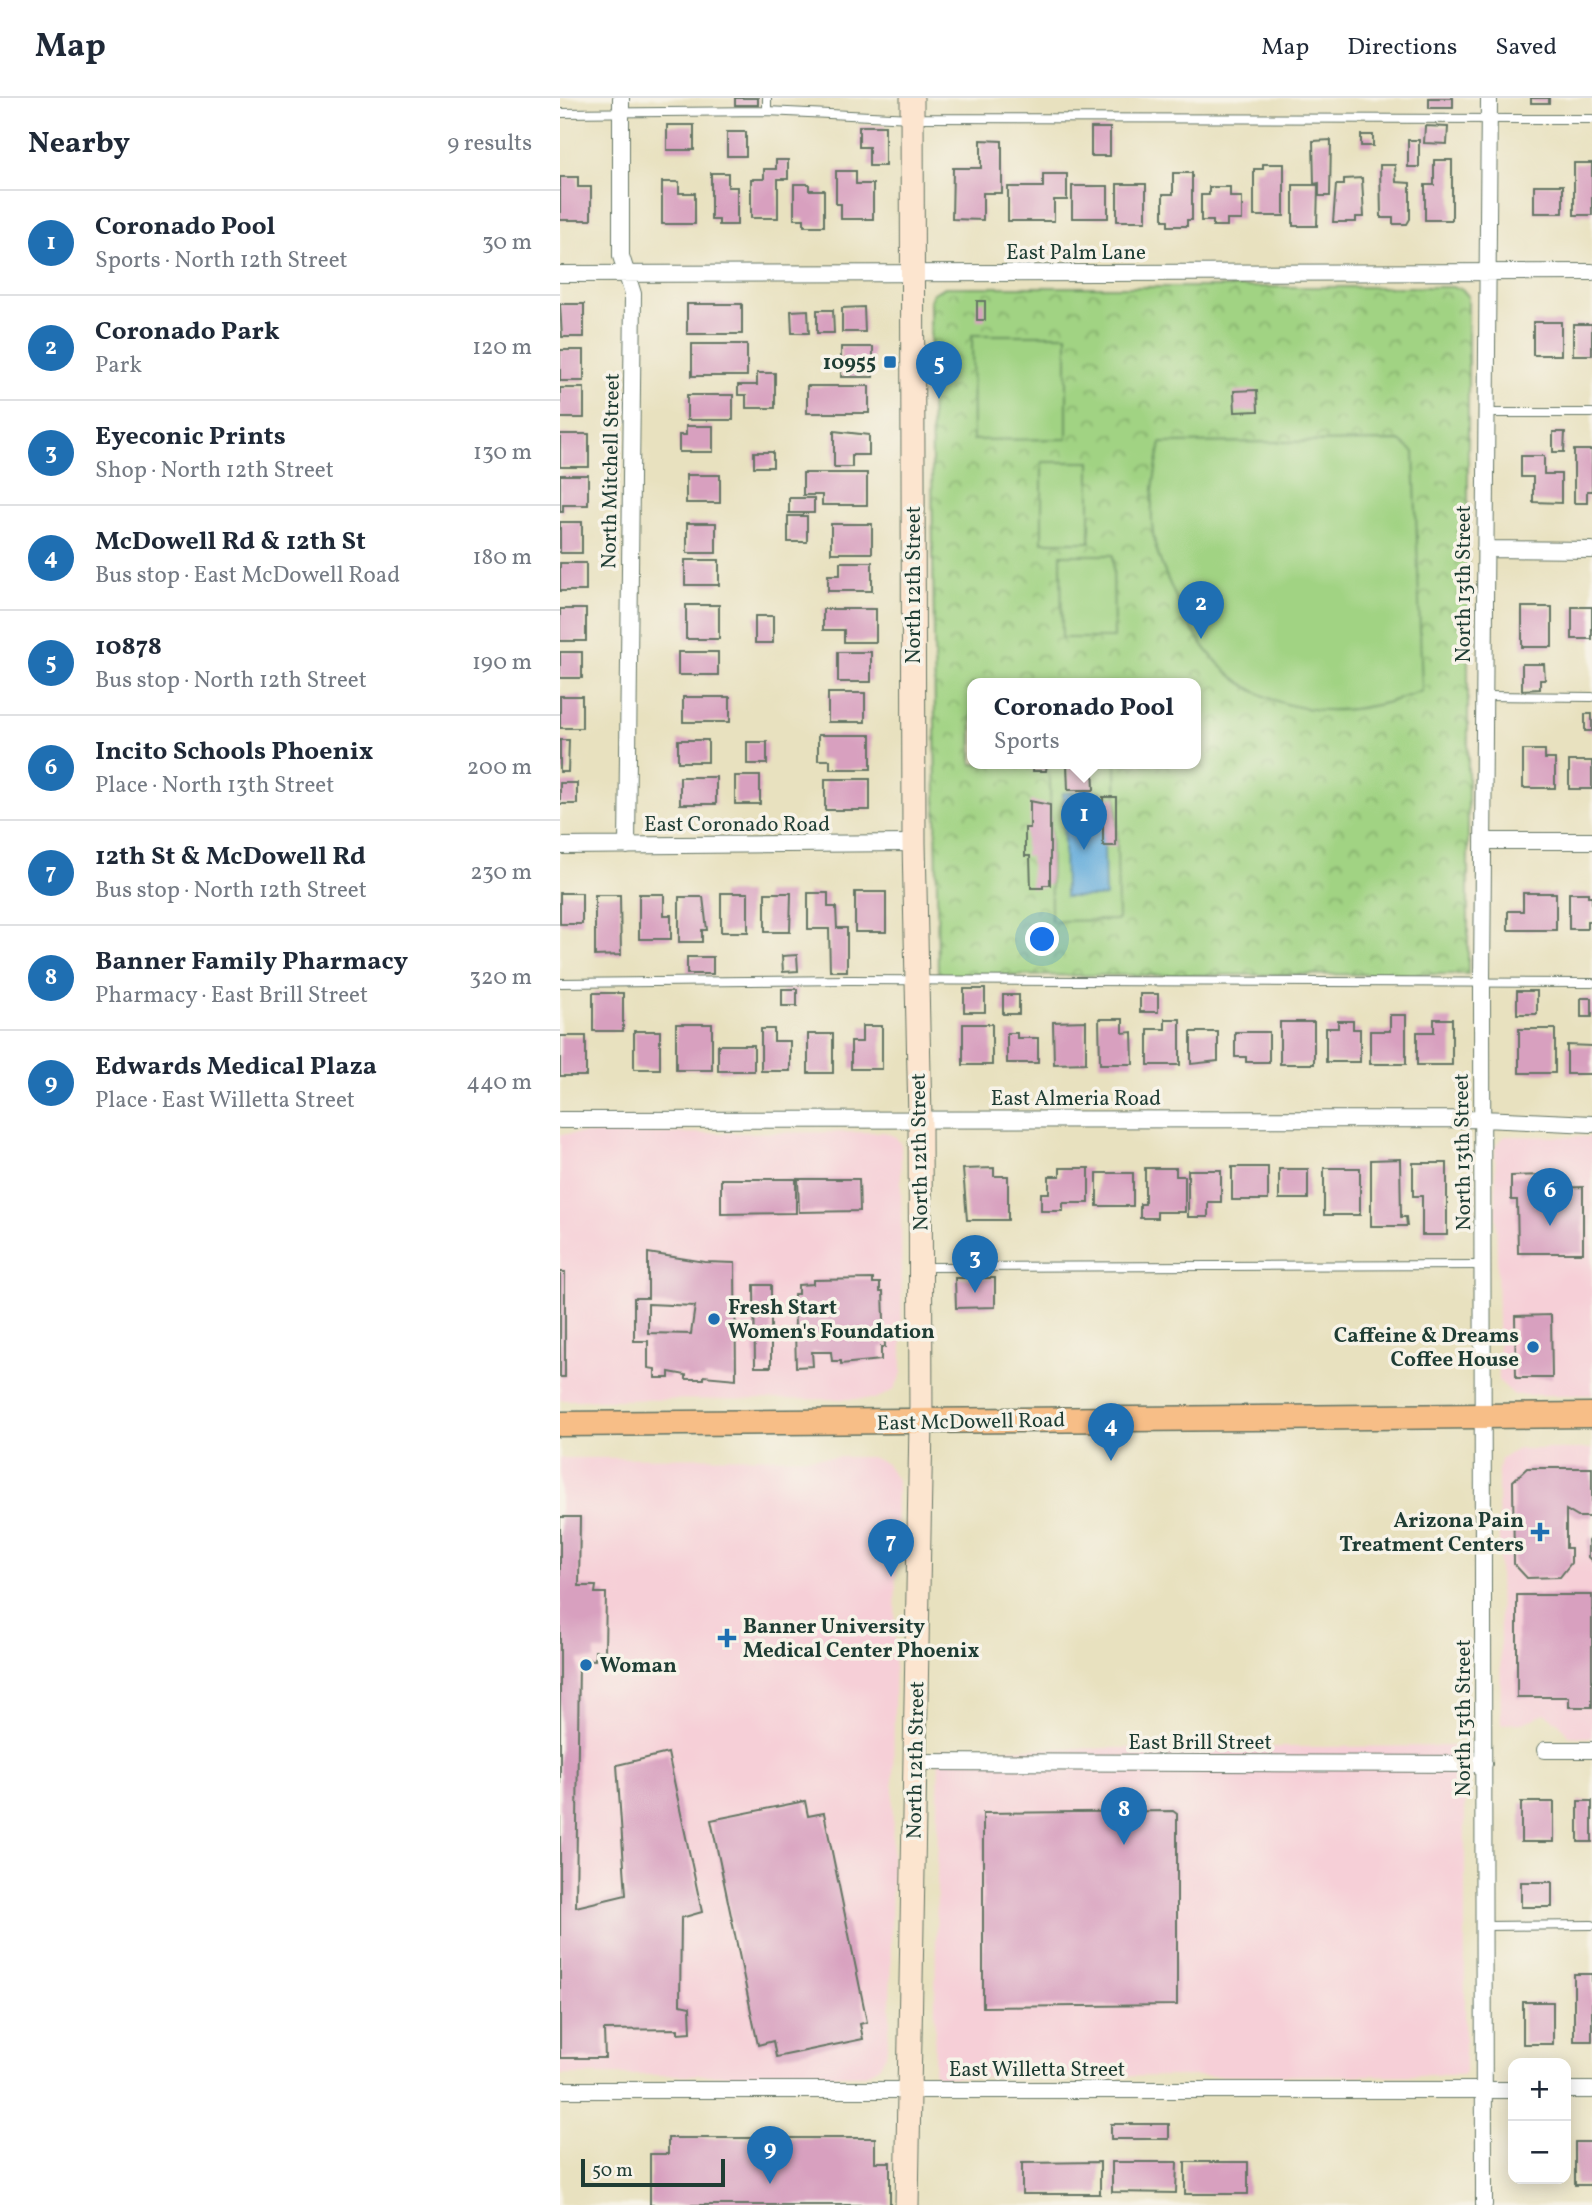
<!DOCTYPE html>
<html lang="en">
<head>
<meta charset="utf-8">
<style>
	:root { --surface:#fff; --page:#f2f2f3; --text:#1f2937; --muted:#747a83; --line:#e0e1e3; --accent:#1f6fb2 }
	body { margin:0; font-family:Vollkorn,serif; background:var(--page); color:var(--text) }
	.controls { position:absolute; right:21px; bottom:21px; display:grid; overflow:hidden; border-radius:14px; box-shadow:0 4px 18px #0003 }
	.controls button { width:63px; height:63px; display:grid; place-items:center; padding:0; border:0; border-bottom:2px solid var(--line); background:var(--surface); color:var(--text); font:35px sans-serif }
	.scale { position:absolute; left:21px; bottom:18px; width:144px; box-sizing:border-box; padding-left:7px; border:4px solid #1f3d34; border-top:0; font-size:19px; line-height:24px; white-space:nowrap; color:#1f3d34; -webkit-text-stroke:5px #f7f3e8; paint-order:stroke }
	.you { position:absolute; left:483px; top:842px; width:24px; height:24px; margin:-18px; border:5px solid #fff; border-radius:50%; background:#1a73e8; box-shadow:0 0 0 10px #1a73e833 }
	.badge { display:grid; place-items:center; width:46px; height:46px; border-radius:50%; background:var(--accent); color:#fff; font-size:23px; font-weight:700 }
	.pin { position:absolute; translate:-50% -58px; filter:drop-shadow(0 2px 4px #0008) }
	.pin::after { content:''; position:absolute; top:37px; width:24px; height:21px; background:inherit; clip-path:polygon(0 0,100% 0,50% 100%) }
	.popup { position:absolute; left:407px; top:580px; width:234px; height:91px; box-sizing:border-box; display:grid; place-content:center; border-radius:14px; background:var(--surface); filter:drop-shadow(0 2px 5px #0005); font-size:23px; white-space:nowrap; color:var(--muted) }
	.popup b { font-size:26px; color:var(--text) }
	.popup::after { content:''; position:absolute; left:50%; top:100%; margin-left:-14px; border:14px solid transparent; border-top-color:var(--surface) }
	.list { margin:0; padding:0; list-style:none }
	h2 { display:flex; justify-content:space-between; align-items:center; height:91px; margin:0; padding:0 28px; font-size:30px }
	h2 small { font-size:23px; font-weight:400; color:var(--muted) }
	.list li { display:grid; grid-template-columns:46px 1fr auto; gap:21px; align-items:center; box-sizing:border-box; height:105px; padding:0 28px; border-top:2px solid var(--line) }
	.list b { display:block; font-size:26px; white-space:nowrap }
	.list p { margin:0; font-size:23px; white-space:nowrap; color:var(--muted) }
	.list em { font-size:23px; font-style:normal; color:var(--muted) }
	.map { position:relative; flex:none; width:1032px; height:2107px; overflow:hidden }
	header { display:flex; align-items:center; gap:42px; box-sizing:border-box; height:98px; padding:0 35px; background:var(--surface); border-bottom:2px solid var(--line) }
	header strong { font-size:33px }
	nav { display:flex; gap:38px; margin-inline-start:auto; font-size:24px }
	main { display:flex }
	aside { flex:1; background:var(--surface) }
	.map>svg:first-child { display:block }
	.built { fill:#f6cfd7 }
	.park { fill:url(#park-crowns); stroke:#60885c; stroke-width:2; fill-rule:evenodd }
	.garden { fill:#a1d383; stroke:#60885c; stroke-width:2 }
	.water { fill:#63acdb; stroke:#417488; stroke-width:2 }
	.building { fill:#d8a0bf; fill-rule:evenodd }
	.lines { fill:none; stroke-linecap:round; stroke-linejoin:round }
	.lane-casing { stroke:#657665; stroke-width:10 }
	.street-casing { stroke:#657665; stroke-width:18 }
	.secondary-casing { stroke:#657665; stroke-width:25 }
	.primary-casing { stroke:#657665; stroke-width:27 }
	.lane { stroke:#fff; stroke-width:8 }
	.street { stroke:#fff; stroke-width:16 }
	.secondary { stroke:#fce5cf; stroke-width:23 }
	.primary { stroke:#f7be87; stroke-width:24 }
	.poi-dot { fill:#1f6fb2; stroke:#f7f3e8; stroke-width:2.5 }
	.labels { text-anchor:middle; stroke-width:7; stroke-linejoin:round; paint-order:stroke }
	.street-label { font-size:21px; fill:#1f3d34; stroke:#f7f3e8 }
	.poi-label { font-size:21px; font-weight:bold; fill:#1f3d34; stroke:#f7f3e8; text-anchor:end }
</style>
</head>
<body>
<header>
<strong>Map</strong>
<nav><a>Map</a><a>Directions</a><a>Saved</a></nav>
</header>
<main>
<aside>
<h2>Nearby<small>9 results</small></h2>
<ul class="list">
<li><span class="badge">1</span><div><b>Coronado Pool</b><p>Sports · North 12th Street</p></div><em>30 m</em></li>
<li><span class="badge">2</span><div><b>Coronado Park</b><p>Park</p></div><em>120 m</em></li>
<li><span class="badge">3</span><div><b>Eyeconic Prints</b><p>Shop · North 12th Street</p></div><em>130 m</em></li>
<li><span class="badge">4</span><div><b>McDowell Rd &amp; 12th St</b><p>Bus stop · East McDowell Road</p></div><em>180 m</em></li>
<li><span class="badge">5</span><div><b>10878</b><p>Bus stop · North 12th Street</p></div><em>190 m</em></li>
<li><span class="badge">6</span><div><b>Incito Schools Phoenix</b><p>Place · North 13th Street</p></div><em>200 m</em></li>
<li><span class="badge">7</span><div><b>12th St &amp; McDowell Rd</b><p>Bus stop · North 12th Street</p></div><em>230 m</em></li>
<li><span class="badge">8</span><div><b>Banner Family Pharmacy</b><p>Pharmacy · East Brill Street</p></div><em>320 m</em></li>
<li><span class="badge">9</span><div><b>Edwards Medical Plaza</b><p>Place · East Willetta Street</p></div><em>440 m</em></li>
</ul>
</aside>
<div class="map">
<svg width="1032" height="2107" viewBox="0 0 1032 2107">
	<defs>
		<pattern id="park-crowns" width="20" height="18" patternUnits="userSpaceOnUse" patternTransform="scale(1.75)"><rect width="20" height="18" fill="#a1d383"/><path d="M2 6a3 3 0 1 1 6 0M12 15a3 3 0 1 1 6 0" fill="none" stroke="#83ac6c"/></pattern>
	</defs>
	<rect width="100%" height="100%" fill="#f7f3e8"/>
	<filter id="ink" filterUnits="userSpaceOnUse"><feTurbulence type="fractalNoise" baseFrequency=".0143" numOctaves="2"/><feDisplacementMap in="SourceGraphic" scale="14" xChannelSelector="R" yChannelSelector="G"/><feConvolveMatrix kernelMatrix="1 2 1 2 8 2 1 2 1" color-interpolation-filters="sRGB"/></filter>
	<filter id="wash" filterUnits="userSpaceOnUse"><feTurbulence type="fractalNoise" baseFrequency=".00686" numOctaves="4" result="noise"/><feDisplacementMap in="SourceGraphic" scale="28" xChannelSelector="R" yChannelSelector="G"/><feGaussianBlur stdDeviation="1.57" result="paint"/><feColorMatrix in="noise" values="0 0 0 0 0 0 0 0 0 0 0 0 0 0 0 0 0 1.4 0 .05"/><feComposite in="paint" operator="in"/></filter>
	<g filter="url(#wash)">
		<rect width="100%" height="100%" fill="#e8e1bf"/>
		<path class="built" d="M324,1034L336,1039L341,1047L342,1275L334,1292L316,1301L0,1302V1036Z
			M945,1038L1032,1039V1297H954L939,1283L935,1048Z
			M958,1351H1032V1640L1009,1638L998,1624L985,1616L962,1625L941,1626L938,1372L941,1360Z
			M311,1359L326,1366L337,1382L330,1924L326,1957L319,1968L304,1977H0V1360Z
			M905,1648V1974L902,1977L380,1979L374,1976L379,1651Z"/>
		<path class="park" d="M385,189H892L902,191L908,198V876L378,878L370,203L373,195ZM412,586H636V666H412Z"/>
		<path class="garden" d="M412,237H507V341L413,342Z
			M840,343L854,354L862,593C755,635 664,609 616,500C607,479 596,457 593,435C589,404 595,375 601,345Z
			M482,364H530V444H482Z
			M501,457H553L554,540H502Z
			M486,666H556L558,822L491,823L490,682Z"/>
		<path class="water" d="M543,694L545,799H505L503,695Z"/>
		<g id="blocks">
			<path class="building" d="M175,0H198V7H175Z
				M869,0H893V10H869Z
				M971,0H989V5H971Z
				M107,27H134V52H107Z
				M299,28H325V68H309V49H299Z
				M865,28L888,29L887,46L864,45Z
				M531,30H550V58H531Z
				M167,34H186V58H167Z
				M801,37H813V48H801Z
				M421,42L442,43V95H423V122L392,121L393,70H421Z
				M771,42L770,98H759V85L754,86L753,43Z
				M848,42H859V69H848Z
				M216,62H228V81H218V120H191V81H204V71H216Z
				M874,62H892V122H865V87H874Z
				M1014,65H1032V117H1014Z
				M703,66H724V118H694V71H703Z
				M820,67H835L836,84L850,85V121L847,126H833V120H821Z
				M276,73H296V86H313V121H281V106H276Z
				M151,75H168V89H177V127H159V122H151Z
				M613,75H632V122H627V128H608V122H603V96H613Z
				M483,76H507V102H494V123H448V89H483Z
				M0,79H18V89H31V122H0Z
				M802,80L804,119H796V124H773L776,87H784V81Z
				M102,84H119V95H135V126H102Z
				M234,86H249V92H264V128H244V121H234Z
				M557,86H586V123H557Z
				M733,87H758L757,128H733Z
				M974,87H1003V115H974Z
				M512,88H548V120H512Z
				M649,89H670V99H682V122H667V128H653V123H641V97H649Z
				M417,203H425V222H417Z
				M0,206H24V239H2Z
				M127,206H182V236H127Z
				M304,209L305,234H282V210Z
				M248,212L249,235H232L231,213Z
				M257,212H273L274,235H257Z
				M973,224H1001V257H973Z
				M1013,226H1032V257H1013Z
				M132,246H187V278H132Z
				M281,249H313V279H281Z
				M0,252H24V283H0Z
				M197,275H215V310H186V297H178V287H197Z
				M247,288H309V315H247Z
				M0,290H24V320H0Z
				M697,292L698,313L675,314L674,293Z
				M127,297H173V322H127Z
				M126,328H153V354H119V337H126Z
				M274,333L309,337V357H292V369H274Z
				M993,334H1005L1004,354H993Z
				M0,336H29V369H0Z
				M1014,352H1032V393H1027V405H1014Z
				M194,354H213V369H194Z
				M961,358H984V376H1001V405L973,404V379H961Z
				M243,375H307V407H262V397H243Z
				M0,377H28V407H3V414H0Z
				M126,377H160V405H126Z
				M229,400H254V415H229Z
				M228,418H247V444H228Z
				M0,424H22V455H0Z
				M127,425H156V455H127Z
				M271,426H312V455H271Z
				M125,462H159V487H125Z
				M280,464H312V493H268V477H280Z
				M0,465H26V493H0Z
				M126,507H159V541H126Z
				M962,509H992V549H962Z
				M1012,509H1032V541H1012Z
				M0,511H26V543H0Z
				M263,511H316V544H284V532H263Z
				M195,518H213V545H195Z
				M0,554H22V580H0Z
				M118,554H158V577H118Z
				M278,554H311V584H278Z
				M962,566H984L985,582H980V591L962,592Z
				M268,595H305V624H268Z
				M0,598H22V630H0Z
				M123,599H170V624H123Z
				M1025,616H1032V633H1025Z
				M258,637H311V671H270V662H258Z
				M0,642H9L8,674H0Z
				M118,642H148V664H118Z
				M187,644H207V666H187Z
				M963,652H985V661H995V690H963Z
				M1009,663H1032V691H1009Z
				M473,666H487L486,673H473Z
				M507,666H533L534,692H508Z
				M175,678H200V706H175Z
				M120,679H156V706H120Z
				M265,681H310V712H265Z
				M0,685H17V706H0Z
				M543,699H556V748H543Z
				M470,703L490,707V787H483V790H471L470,758H465V730H470Z
				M295,794H326V834H295Z
				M0,795H22V826H0Z
				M161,795H188V834H161Z
				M205,795H231L230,834H205Z
				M248,795H268V809H276L277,830H287V873H270L269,831H248Z
				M963,795H996V832H948V813H963Z
				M1009,795H1028V798H1032V823H1027V831H1009Z
				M79,796H104V817H111V841H79Z
				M35,797H60L61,857L35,858Z
				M119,799H143L147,832H142V844H119Z
				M237,857L238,873L223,874L222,858Z
				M127,859H153V876H127Z
				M222,891H237V908H222Z
				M404,891H425V914H404Z
				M957,893H977V916H957Z
				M33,895H63V933H33Z
				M580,896H598V914H580Z
				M443,897H459V916H443Z
				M1021,900H1032V919H1021Z
				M830,917H846V966H810V933H830Z
				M539,921H563V935L572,934L573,966H540Z
				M605,921H620V967H588V931H605Z
				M874,921H892V967H857V934H874Z
				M526,923V965L494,966L493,924Z
				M778,923H793V931H800V964H766V930H778Z
				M720,924H754V966H720Z
				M116,926H152V972H116Z
				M403,926H432V967H403Z
				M302,928H322V971H291V944H302Z
				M201,931H214V943H230V973H201Z
				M959,931H995V975H959Z
				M74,933H100V971H74Z
				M631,934H658V963L631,966Z
				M675,934H709V964H686V959H675Z
				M447,935H457V940H478V965H447Z
				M248,936H273V975H248Z
				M0,938H26V978H0Z
				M158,947H194V973H158Z
				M1007,947L1032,948V976H1007Z
				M840,1061L841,1119H846L847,1128H811V1062Z
				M853,1065H887V1137H862V1098H853Z
				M672,1069H708V1102H672Z
				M434,1070V1078H448V1122H407L403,1071Z
				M500,1070H529V1105H503V1113H481V1095H489V1078H500Z
				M585,1070H616V1078H625V1114H597V1120H580V1106H585Z
				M764,1070H800V1117H764Z
				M719,1071H748V1101H719Z
				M628,1072H661V1104H648V1119H628Z
				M537,1075H573V1108H537Z
				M987,1077V1095H997V1090L1023,1089V1155H958L957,1102H951V1078Z
				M161,1081H236V1115L161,1116Z
				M238,1081H299L300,1113L239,1114Z
				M88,1155L145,1164L175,1165L176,1281L144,1278V1281H126V1277L109,1274V1280H95V1271L88,1270V1243H74V1200H88ZM88,1206L135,1208L131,1236L88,1235Z
				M0,1174H5V1279H0Z
				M395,1180H435V1209L396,1210Z
				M313,1181V1185H320V1194H323L325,1249H321V1262L281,1266V1263H272L271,1254H252L253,1268L236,1269L234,1196H238V1187L253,1186V1182Z
				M194,1187H211V1269H195Z
				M991,1217L992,1280H956L955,1218Z
				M967,1370H1032V1419H1018L1006,1412V1450H1011V1465L1000,1479L967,1480L954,1466L953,1383Z
				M0,1419H20L19,1488H36L35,1495H46L45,1553H35V1562L19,1561L16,1809L66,1797L57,1667L108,1655L142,1814L121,1820L120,1907L130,1909L131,1934L118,1935V1931L44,1932L45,1960H0Z
				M1032,1438V1463L1028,1459V1443Z
				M957,1497H1032V1609H1009V1599H957Z
				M245,1703L248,1718L264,1715L307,1924L300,1926L303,1941L216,1959L213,1943L198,1947L151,1722Z
				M1018,1703H1032V1744H1018Z
				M961,1704H994V1744H961Z
				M613,1713L617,1716V1907L423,1909V1715Z
				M961,1784H992V1809H961Z
				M1014,1876H1032V1943H1014Z
				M963,1904H993V1946H963Z
				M551,2026H609V2041H551Z
				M108,2040H315V2064H330V2107H90V2056H108Z
				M1015,2044H1032V2087H1015Z
				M540,2064V2096H462V2065Z
				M552,2064H617L616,2095L552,2094Z
				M625,2064H688V2096H625Z"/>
		</g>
	</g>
	<g filter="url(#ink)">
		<use href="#blocks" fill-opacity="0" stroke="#657665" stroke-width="2"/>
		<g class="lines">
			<g class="lane-casing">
				<path id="lane" d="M207,13V0
					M0,15L207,13L352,20L1032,21
					M925,315H1032
					M924,598L1032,599
					M0,885L289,882L1032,885
					M363,1169L924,1167
					M925,1828L1032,1827"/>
			</g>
			<g class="street-casing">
				<path id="street" d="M61,0V158L73,196L67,748
					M0,176L1032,174
					M925,451L1032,452
					M923,743H1032
					M0,748L354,745
					M0,1022L922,1021L1032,1026
					M985,1652H1032
					M355,1664L924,1666
					M0,1992H953
					M1006,1992H1032
					M924,2107L922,885L929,0"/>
			</g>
			<g class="secondary-casing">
				<path id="secondary" d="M347,2107L361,1324L360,1021L354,745L352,0"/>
			</g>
			<g class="primary-casing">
				<path id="primary" d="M0,1326L1032,1317"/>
			</g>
			<use href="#lane" class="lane"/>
			<use href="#street" class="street"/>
			<use href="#secondary" class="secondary"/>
			<use href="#primary" class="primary"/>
		</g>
	</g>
	<g class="poi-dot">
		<rect x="323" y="257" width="14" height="14" rx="3.5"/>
		<circle cx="154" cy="1221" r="7"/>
		<circle cx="973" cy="1249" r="7"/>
		<path d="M976.5 1423.5h7v7h7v7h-7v7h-7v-7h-7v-7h7z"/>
		<path d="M163.5 1529.5h7v7h7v7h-7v7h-7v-7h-7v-7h7z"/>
		<circle cx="26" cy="1567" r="7"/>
	</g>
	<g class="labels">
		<g class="street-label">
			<text x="516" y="161">East Palm Lane</text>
			<text transform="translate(50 373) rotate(-89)" y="7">North Mitchell Street</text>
			<text transform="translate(903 486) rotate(-90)" y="7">North 13th Street</text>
			<text transform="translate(353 487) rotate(-90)" y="7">North 12th Street</text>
			<text x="177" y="733">East Coronado Road</text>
			<text x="516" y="1007">East Almeria Road</text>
			<text transform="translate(359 1054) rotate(-91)" y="7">North 12th Street</text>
			<text transform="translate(902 1054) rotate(-91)" y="7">North 13th Street</text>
			<text transform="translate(411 1323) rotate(-1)" y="7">East McDowell Road</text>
			<text transform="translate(903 1620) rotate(-90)" y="7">North 13th Street</text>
			<text x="640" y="1651">East Brill Street</text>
			<text transform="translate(355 1662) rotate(-89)" y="7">North 12th Street</text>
			<text x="477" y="1978">East Willetta Street</text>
		</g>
		<g class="poi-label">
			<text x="316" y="271">10955</text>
			<text x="168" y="1216" text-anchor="start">Fresh Start<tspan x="168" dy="24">Women's Foundation</tspan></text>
			<text x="959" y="1244">Caffeine &amp; Dreams<tspan x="959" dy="24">Coffee House</tspan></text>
			<text x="964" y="1429">Arizona Pain<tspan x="964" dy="24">Treatment Centers</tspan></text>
			<text x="183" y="1535" text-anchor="start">Banner University<tspan x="183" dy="24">Medical Center Phoenix</tspan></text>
			<text x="40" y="1574" text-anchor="start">Woman</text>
		</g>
	</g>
</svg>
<div class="controls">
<button>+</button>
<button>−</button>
</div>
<div class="scale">50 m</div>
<div class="you"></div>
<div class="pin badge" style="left:524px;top:752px">1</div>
<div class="popup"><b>Coronado Pool</b>Sports</div>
<div class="pin badge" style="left:641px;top:541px">2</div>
<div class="pin badge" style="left:415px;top:1195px">3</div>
<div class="pin badge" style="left:551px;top:1363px">4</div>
<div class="pin badge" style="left:379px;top:301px">5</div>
<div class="pin badge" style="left:990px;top:1128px">6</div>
<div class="pin badge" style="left:331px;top:1479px">7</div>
<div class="pin badge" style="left:564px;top:1747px">8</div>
<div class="pin badge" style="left:210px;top:2086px">9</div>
</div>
</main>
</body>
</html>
